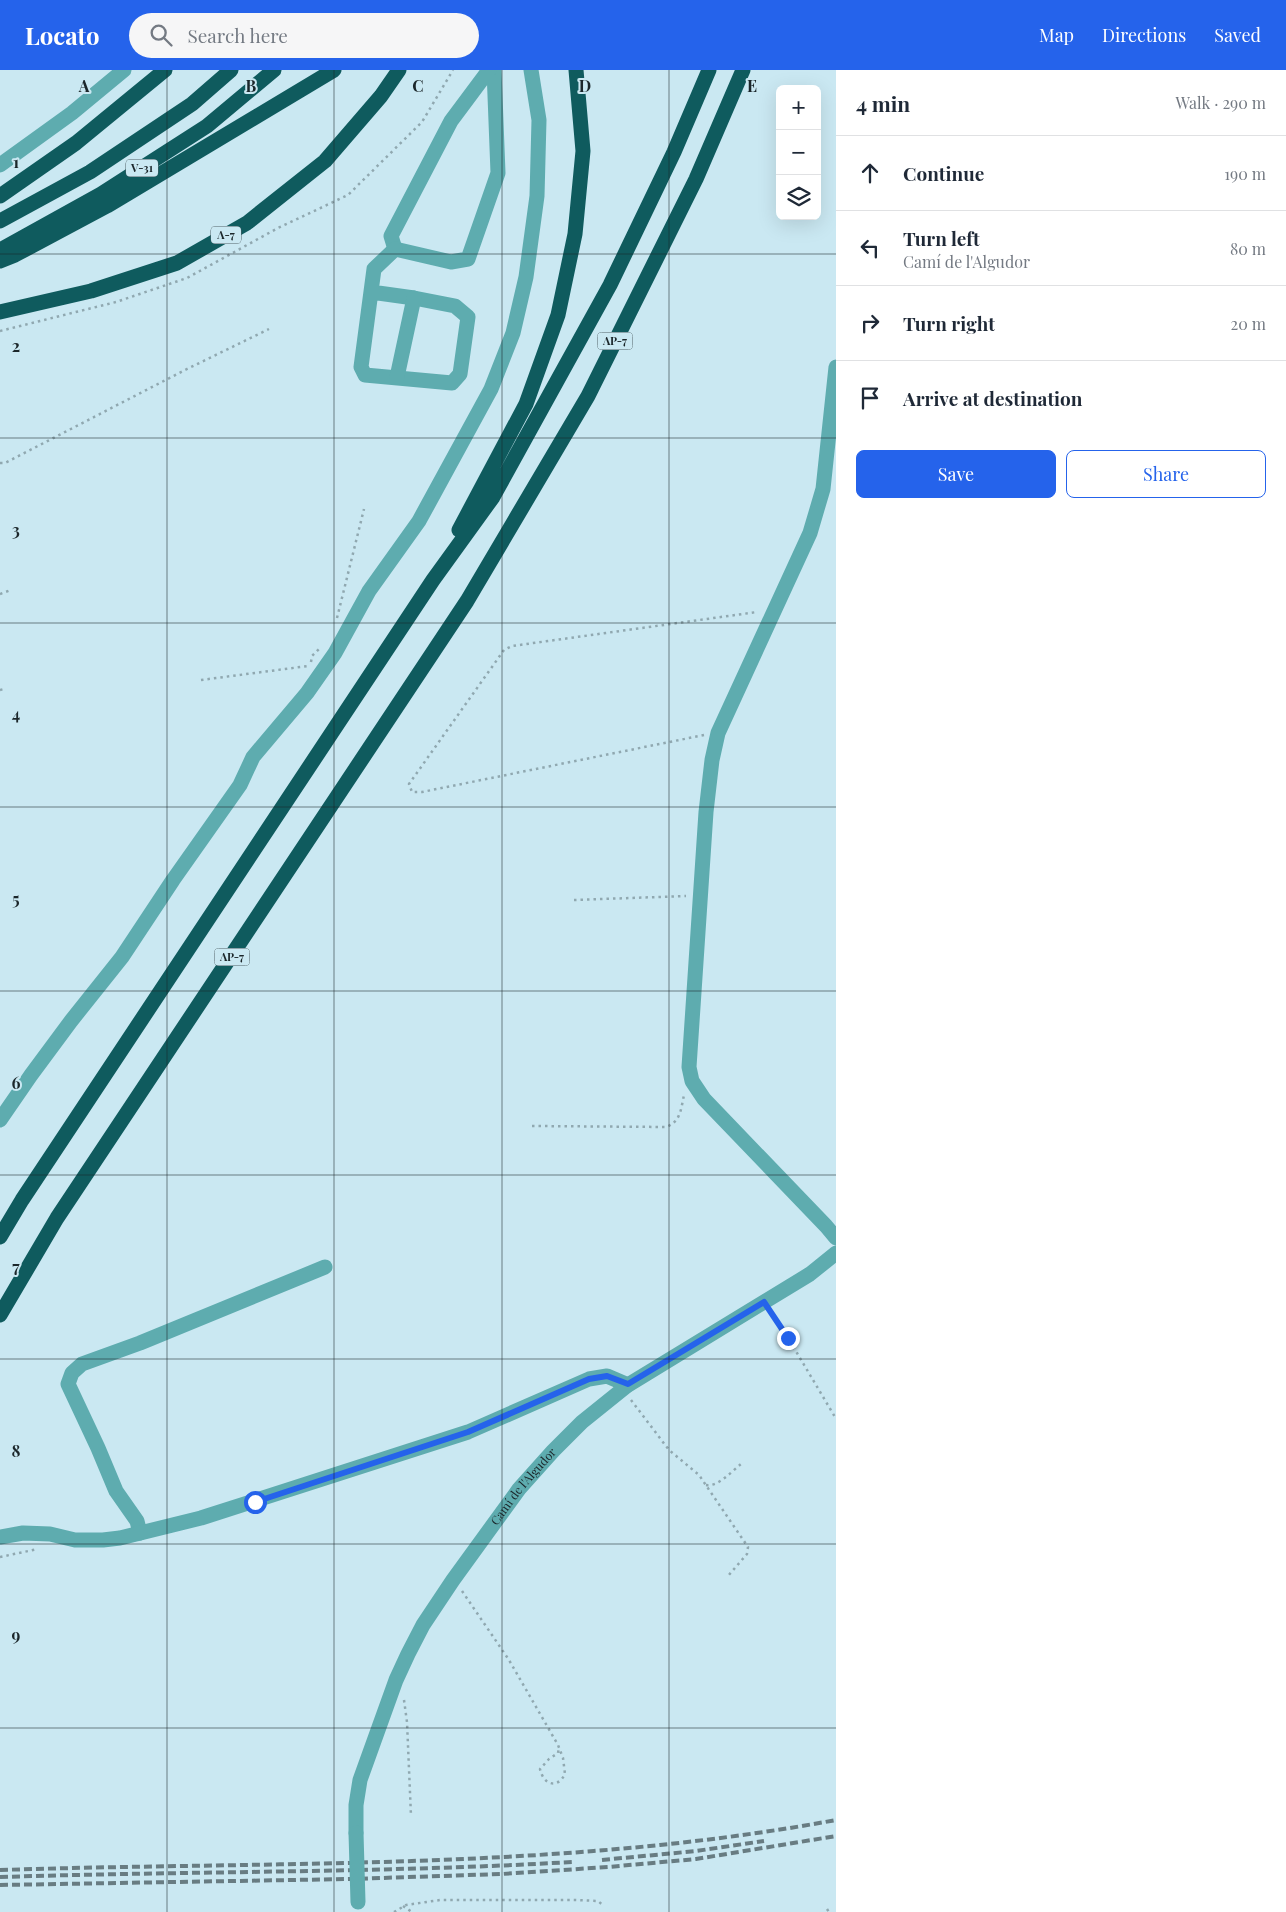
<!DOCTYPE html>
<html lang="en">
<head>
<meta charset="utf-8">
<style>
	:root { --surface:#fff; --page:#f6f6f7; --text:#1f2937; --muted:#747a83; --line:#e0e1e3; --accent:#2563eb }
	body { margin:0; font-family:"Playfair Display",serif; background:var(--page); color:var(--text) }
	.controls { position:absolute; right:15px; top:15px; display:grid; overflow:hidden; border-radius:8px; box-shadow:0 5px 20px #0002 }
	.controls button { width:45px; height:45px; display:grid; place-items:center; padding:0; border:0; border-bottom:1px solid var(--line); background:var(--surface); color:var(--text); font:25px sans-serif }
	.stop { position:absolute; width:15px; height:15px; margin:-11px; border:4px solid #2563eb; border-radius:50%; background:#fff }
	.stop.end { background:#2563eb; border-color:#fff; box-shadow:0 1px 5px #0008 }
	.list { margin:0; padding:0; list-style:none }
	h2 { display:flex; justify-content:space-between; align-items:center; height:65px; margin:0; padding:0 20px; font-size:21px }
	h2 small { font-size:16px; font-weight:400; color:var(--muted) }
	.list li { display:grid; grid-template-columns:32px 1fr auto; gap:15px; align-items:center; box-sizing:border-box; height:75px; padding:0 20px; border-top:1px solid var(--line) }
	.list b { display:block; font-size:19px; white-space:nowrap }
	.list p { margin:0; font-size:16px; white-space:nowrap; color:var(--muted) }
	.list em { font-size:16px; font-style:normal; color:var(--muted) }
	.actions { display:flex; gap:10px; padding:15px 20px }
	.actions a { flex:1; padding:11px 0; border:1px solid var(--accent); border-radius:8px; text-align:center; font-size:18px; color:var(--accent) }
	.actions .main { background:var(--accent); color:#fff }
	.icon { flex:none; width:28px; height:28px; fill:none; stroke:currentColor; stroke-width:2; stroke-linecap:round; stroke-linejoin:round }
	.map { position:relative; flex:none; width:836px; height:1842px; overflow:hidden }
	header { display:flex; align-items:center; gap:30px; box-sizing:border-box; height:70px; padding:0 25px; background:var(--accent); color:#fff }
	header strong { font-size:24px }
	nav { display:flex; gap:28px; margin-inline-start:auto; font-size:18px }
	.search { width:350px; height:45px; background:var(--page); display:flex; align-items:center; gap:12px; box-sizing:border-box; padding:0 18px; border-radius:28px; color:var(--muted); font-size:19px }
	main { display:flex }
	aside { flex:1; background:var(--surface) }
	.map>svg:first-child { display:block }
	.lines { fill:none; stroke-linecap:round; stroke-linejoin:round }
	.path { stroke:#90a8b0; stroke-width:2.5; stroke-dasharray:2.5 4; stroke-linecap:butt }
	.minor { stroke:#5eacaf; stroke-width:15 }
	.highway { stroke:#0f5b5e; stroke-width:15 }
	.rail { stroke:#687c82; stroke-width:4; stroke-dasharray:8 4; stroke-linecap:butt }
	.minor-bridge { stroke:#5eacaf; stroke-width:15 }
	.route { stroke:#2563eb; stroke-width:6 }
	.grid { fill:none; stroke:#1b262a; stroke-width:1; stroke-opacity:0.55 }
	.labels { text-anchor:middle; stroke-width:4; stroke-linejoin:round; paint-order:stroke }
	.shield { fill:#cae8f2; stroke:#506066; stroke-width:1 }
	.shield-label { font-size:11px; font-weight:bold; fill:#1b262a }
	.street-label { font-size:12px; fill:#1b262a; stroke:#cae8f2 }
	.grid-label { font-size:16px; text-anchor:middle; font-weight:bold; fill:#1b262a; stroke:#cae8f2; stroke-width:4; stroke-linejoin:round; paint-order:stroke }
</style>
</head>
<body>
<header>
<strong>Locato</strong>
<div class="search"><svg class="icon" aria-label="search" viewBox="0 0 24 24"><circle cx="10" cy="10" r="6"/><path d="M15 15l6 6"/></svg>Search here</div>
<nav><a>Map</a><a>Directions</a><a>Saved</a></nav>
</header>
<main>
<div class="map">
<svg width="836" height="1842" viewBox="0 0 836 1842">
	<rect width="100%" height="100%" fill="#cae8f2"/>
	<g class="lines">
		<path class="path" d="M0,261L116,232L187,208L278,158L348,125L422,52L453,0
			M0,393H5L185,300L269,259
			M0,524L11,520
			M337,548L364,439
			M311,592L312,586L320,578
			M201,610L308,596
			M0,620L4,619
			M704,665L422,722H412L409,714L504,580L512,576L757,542
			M574,830L686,826
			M532,1056L666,1057C681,1052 681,1038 684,1025
			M772,1244L797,1283L835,1347
			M631,1330L669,1380L699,1405L748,1477L747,1484L728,1506
			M706,1415C718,1417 731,1402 741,1394
			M0,1487L38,1479
			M462,1521L509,1590L558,1675L563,1688L565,1704C557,1720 543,1714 540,1699L549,1689L558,1683L559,1677
			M404,1630L407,1652L411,1746
			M403,1836L412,1842
			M827,1839L829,1842
			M394,1842L406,1835L440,1830H575L598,1831L604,1836"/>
		<g class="minor">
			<path d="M0,95L72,43L124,0"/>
			<path d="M395,179L451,192L468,189L498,103L494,0"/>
			<path d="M395,179L391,166L451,51L489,0"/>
			<path d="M371,222L414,228L455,236L468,247L460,304L452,313L365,305L361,297L374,199L395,179"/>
			<path d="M836,297L823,419L810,463L718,663L712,690L706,742L689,997L692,1011L704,1029L826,1156L836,1168"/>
			<path d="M397,307L414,228"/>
			<path d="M0,1050L31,1005L71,951L122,887L173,810L240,715L253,687L307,623L335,583L369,521L419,451L491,319L513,263L526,207L537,126L539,50L531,0"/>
			<path d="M140,1463L137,1451L116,1421L98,1378L68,1314L72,1303L82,1294L140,1273L325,1197"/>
			<path d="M0,1467L23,1463L50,1464L75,1470H103L120,1468L201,1448L468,1362L589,1309L607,1306L628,1315"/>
			<path id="s1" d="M356,1763V1735L360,1710L396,1610L408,1584L423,1555L453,1510L519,1419L553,1381L582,1352L628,1315L810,1204L836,1183"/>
		</g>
		<path class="highway" d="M0,126L76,73L165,0
			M0,151L90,102L192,34L231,0
			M0,180L101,124L207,56L274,0
			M0,191L15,185L107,136L334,0
			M0,242L91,221L177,193L247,153L325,91L381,26L399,0
			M459,460L526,334L558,245L575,164L583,81L576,0
			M0,1167L22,1130L433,510L493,427L610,215L674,82L709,0
			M0,1245L57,1148L467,531L588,326L696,109L743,0"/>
		<path class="rail" d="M602,1790L696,1781L764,1771
			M0,1800C279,1791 560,1801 836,1750
			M0,1807C191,1801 382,1803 572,1792
			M0,1815L350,1809L502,1804L608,1797L696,1789L836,1766"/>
		<path class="minor-bridge" d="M356,1763L358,1832"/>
	</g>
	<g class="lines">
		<path class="route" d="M255,1432L468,1362L589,1309L607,1306L628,1314L764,1232L788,1268"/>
	</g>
	<path class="grid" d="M167,0V1842M334,0V1842M502,0V1842M669,0V1842M0,184H836M0,368H836M0,553H836M0,737H836M0,921H836M0,1105H836M0,1289H836M0,1474H836M0,1658H836"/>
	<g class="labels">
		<g class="shield">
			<rect x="126" y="89.5" width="32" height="17" rx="4"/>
			<rect x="211" y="156.5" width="30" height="17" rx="4"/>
			<rect x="597.5" y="262.5" width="35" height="17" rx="4"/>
			<rect x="214.5" y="878.5" width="35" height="17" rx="4"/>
		</g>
		<g class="shield-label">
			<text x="142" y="102">V-31</text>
			<text x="226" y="169">A-7</text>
			<text x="615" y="275">AP-7</text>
			<text x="232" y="891">AP-7</text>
		</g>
		<g class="street-label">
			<text dy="4" stroke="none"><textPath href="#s1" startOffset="392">Camí de l'Algudor</textPath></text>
		</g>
	</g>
	<g class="grid-label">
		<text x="84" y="22">A</text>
		<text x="251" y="22">B</text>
		<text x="418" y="22">C</text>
		<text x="585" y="22">D</text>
		<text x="752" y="22">E</text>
		<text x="16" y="98">1</text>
		<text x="16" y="282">2</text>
		<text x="16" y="466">3</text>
		<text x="16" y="650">4</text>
		<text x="16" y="835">5</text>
		<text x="16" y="1019">6</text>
		<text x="16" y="1203">7</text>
		<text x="16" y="1387">8</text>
		<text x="16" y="1571">9</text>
	</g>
</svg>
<div class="controls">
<button>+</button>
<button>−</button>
<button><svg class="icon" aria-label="layers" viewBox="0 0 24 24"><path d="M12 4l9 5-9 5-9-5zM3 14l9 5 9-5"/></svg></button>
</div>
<div class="stop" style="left:255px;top:1432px"></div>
<div class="stop end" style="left:788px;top:1268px"></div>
</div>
<aside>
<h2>4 min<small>Walk · 290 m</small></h2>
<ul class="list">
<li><svg class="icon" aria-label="ahead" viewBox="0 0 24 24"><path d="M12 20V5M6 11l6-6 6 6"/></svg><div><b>Continue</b></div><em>190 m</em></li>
<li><svg class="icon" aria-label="left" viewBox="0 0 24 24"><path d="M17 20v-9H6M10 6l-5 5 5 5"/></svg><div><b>Turn left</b><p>Camí de l'Algudor</p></div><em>80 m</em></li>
<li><svg class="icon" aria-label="right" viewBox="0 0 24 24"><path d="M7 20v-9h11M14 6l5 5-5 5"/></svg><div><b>Turn right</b></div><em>20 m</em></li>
<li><svg class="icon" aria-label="arrive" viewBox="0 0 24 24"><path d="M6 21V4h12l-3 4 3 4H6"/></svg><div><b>Arrive at destination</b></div></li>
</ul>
<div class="actions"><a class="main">Save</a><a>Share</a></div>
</aside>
</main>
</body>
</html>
